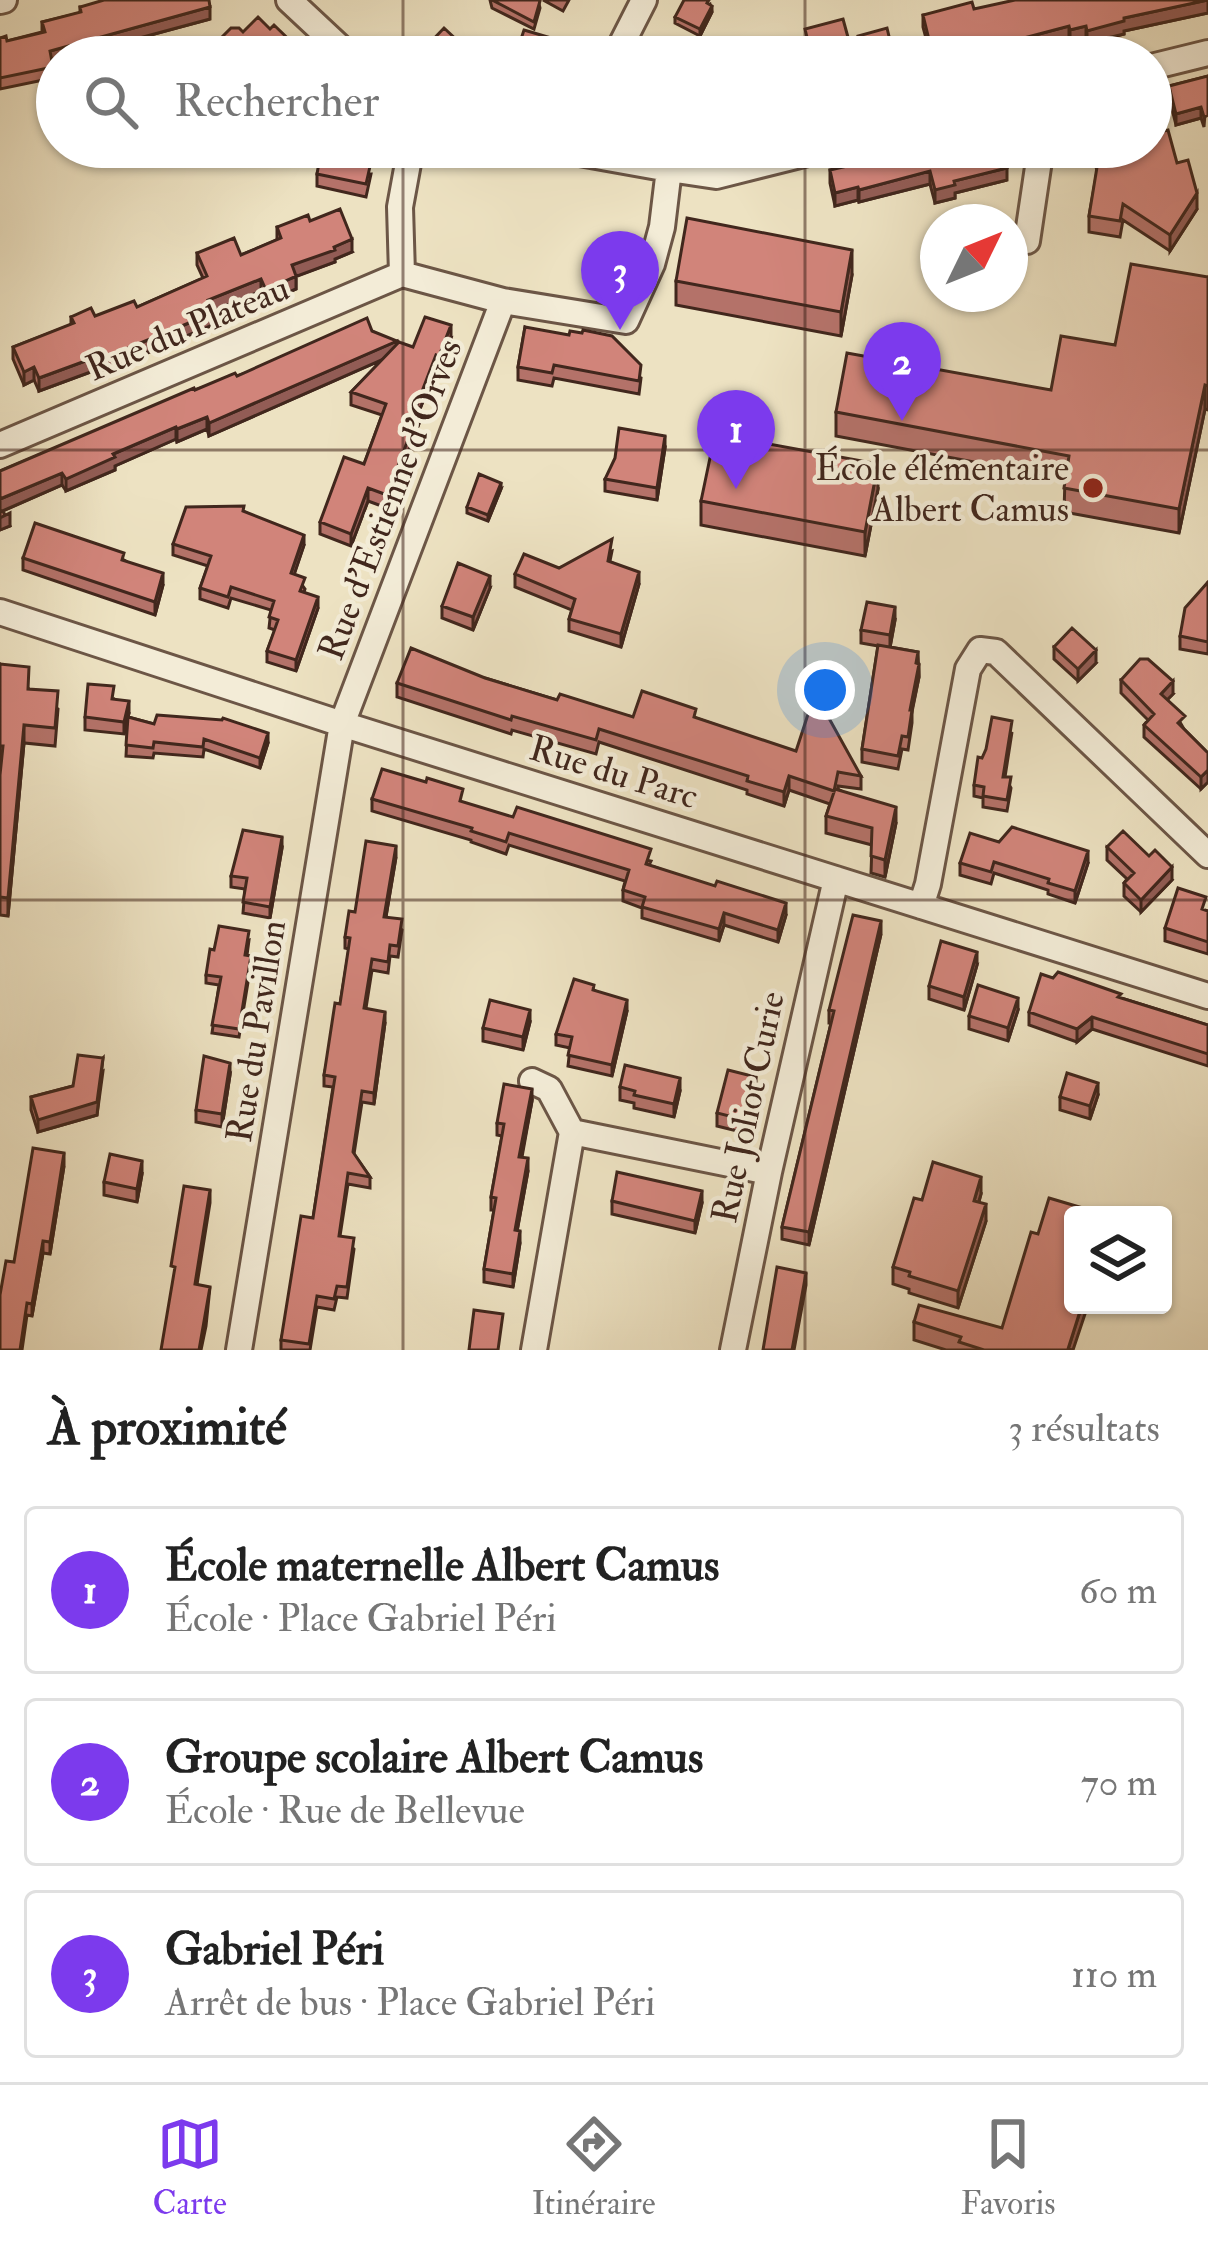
<!DOCTYPE html>
<html lang="fr">
<head>
<meta charset="utf-8">
<style>
	:root { --surface:#fff; --page:#f6f6f6; --text:#222; --muted:#767676; --line:#e0e0e0; --accent:#7c3aed }
	body { margin:0; font-family:"IM FELL Double Pica",serif; background:var(--page); color:var(--text) }
	.controls { position:absolute; right:36px; bottom:36px; display:grid; overflow:hidden; border-radius:12px; box-shadow:0 3px 9px #0004 }
	.controls button { width:108px; height:108px; display:grid; place-items:center; padding:0; border:0; border-bottom:3px solid var(--line); background:var(--surface); color:var(--text); font:60px sans-serif }
	.compass { position:absolute; left:920px; top:204px; width:108px; height:108px; border-radius:50%; background:var(--surface); box-shadow:0 3px 9px #0004; rotate:47deg }
	.you { position:absolute; left:825px; top:690px; width:42px; height:42px; margin:-30px; border:9px solid #fff; border-radius:50%; background:#1a73e8; box-shadow:0 0 0 18px #1a73e833 }
	.badge { display:grid; place-items:center; width:78px; height:78px; border-radius:50%; background:var(--accent); color:#fff; font-size:39px; font-weight:700 }
	.pin { position:absolute; translate:-50% -99px; filter:drop-shadow(0 3px 6px #0008) }
	.pin::after { content:''; position:absolute; top:63px; width:42px; height:36px; background:inherit; clip-path:polygon(0 0,100% 0,50% 100%) }
	.list { margin:0; padding:0; list-style:none }
	h2 { display:flex; justify-content:space-between; align-items:center; height:156px; margin:0; padding:0 48px; font-size:51px }
	h2 small { font-size:39px; font-weight:400; color:var(--muted) }
	.list li { display:grid; grid-template-columns:78px 1fr auto; gap:36px; align-items:center; box-sizing:border-box; height:168px; margin:0 24px 24px; padding:0 24px; border:3px solid var(--line); border-radius:12px }
	.list b { display:block; font-size:45px; white-space:nowrap }
	.list p { margin:0; font-size:39px; white-space:nowrap; color:var(--muted) }
	.list em { font-size:39px; font-style:normal; color:var(--muted) }
	.icon { flex:none; width:66px; height:66px; fill:none; stroke:currentColor; stroke-width:2; stroke-linecap:round; stroke-linejoin:round }
	.map { position:relative; flex:none; width:1208px; height:1350px; overflow:hidden }
	.search { position:absolute; background:var(--surface); box-shadow:0 3px 9px #0004; left:36px; right:36px; top:36px; height:132px; display:flex; align-items:center; gap:30px; box-sizing:border-box; padding:0 42px; border-radius:66px; color:var(--muted); font-size:45px }
	.sheet { height:732px; background:var(--surface) }
	nav { display:flex; justify-content:space-around; align-items:center; box-sizing:border-box; height:168px; border-top:3px solid var(--line); background:var(--surface); font-size:33px; color:var(--muted) }
	nav a { display:grid; justify-items:center; gap:6px }
	nav .on { color:var(--accent) }
	.map>svg:first-child { display:block }
	.lines { fill:none; stroke-linecap:round; stroke-linejoin:round }
	.minor-casing { stroke:#6c5646; stroke-width:30 }
	.minor { stroke:#f3ecd7; stroke-width:24 }
	.wall { fill:#b47269; stroke:#41271d; stroke-width:3 }
	.shaded-wall { fill:#925c55; stroke:#41271d; stroke-width:3 }
	.building { fill:#d1847a; stroke:#41271d; stroke-width:3 }
	.grid { fill:none; stroke:#41271d; stroke-width:3; stroke-opacity:0.55 }
	.poi-dot { fill:#8f2418; stroke:#f3ecd7; stroke-width:4.5 }
	.labels { text-anchor:middle; stroke-width:9; stroke-linejoin:round; paint-order:stroke }
	.street-label { font-size:36px; fill:#41271d; stroke:#f3ecd7 }
	.poi-label { font-size:36px; fill:#41271d; stroke:#f3ecd7; text-anchor:end }
</style>
</head>
<body>
<div class="map">
<svg width="1208" height="1350" viewBox="0 0 1208 1350">
	<rect width="100%" height="100%" fill="#ede2c2"/>
	<filter id="stains"><feTurbulence type="fractalNoise" baseFrequency=".00167" numOctaves="4"/><feColorMatrix values="0 0 0 0 .2 0 0 0 0 .09 0 0 0 0 .02 0 0 0 .5 -.17"/></filter>
	<radialGradient id="worn" r=".72"><stop offset=".6" stop-color="#630" stop-opacity="0"/><stop offset="1" stop-color="#630" stop-opacity=".3"/></radialGradient>
	<g class="lines">
		<g class="minor-casing">
			<path id="minor" d="M289,0L350,57
				M0,1L4,0
				M615,57L644,0
				M1151,67L1208,53
				M411,147L400,207L402,274L503,301L626,321L652,264L662,227L669,169L546,147
				M669,169L716,176L832,147
				M1027,241L1041,147
				M0,445L402,274
				M0,612L342,724L1208,996
				M921,906L928,884L968,669L980,650L996,652L1208,855
				M532,1081L549,1089L572,1132
				M239,1350L342,724L503,301
				M534,1350L572,1132L769,1172
				M733,1350L769,1172L836,879"/>
		</g>
		<use href="#minor" class="minor"/>
	</g>
	<path class="wall" d="M490,0H538L540,8L534,29L492,8Z
		M543,0H569L563,11Z
		M1208,0V13L1124,31V34L1087,43L1086,39L1070,43L1069,39L1012,53L1013,57H981L980,53L963,57H931L923,27V15L974,9Z
		M710,4L712,12L700,36L675,23V17Z
		M80,7L210,19L69,57H57V60L52,62L53,78L0,89V38L7,41L42,32V22L80,13Z
		M1208,76L1204,127L1201,118L1176,125L1169,97V86Z
		M690,147H764L716,159L690,154Z
		M1091,147H1151L1177,163L1197,209L1170,251L1123,220L1120,237L1089,232V216L1097,171Z
		M870,166L1007,180L955,193V198L935,203L930,184L859,202L858,200L835,206L830,183V170Z
		M317,174H371L366,197L317,186Z
		M310,221L352,252L335,259V262L296,276V289L266,302L261,291L212,311L213,325L117,366L97,373L96,370L39,391L34,380L24,385L13,359V347L71,325V317L95,316L137,307L203,278L197,265V253L241,255L277,240V227Z
		M852,275L841,336L676,305V281Z
		M1208,277V410L1205,409L1179,533L1064,512L1065,479L836,436V412L1051,390Z
		M525,327L641,378L639,394L554,378L552,386L518,380V367Z
		M372,331L397,345L413,347L451,338L439,368H436L420,409V421L387,508L368,501L351,546L320,534V522L364,464L382,415L351,405V392L382,360L209,436L207,429L177,442L176,439L115,466V470L66,491L62,485L3,511L10,526L0,530V471L195,390Z
		M665,448L657,500L605,491V479Z
		M501,489L488,521L467,513V507Z
		M878,489L865,556L701,525V501Z
		M243,511L304,545L294,574L305,589L304,592L318,608L296,671L267,662V651L275,630L269,628L271,610L231,598L228,608L200,599V588L208,566L173,555V544Z
		M612,551L610,561L639,584L621,647L569,631V619L572,610L515,587V574L559,568Z
		M23,558L124,560L163,585L155,615L23,570Z
		M1208,582V654L1180,649V636Z
		M490,588L473,630L442,618V606Z
		M895,620L890,647L918,652L919,677L912,710V723L908,750L902,749L898,769L862,762V749L878,646L861,643V630Z
		M1054,647L1096,663L1078,681L1054,659Z
		M0,664L29,689L58,709L55,746L24,743L8,916L0,915Z
		M485,678L557,700L633,717L696,718L861,776V789L838,786V789L896,823L885,877L871,873L872,845L826,833V816L830,804L789,790L784,806L747,794V790L599,742L596,754L512,730L511,734L397,697V683Z
		M1121,680L1173,694L1167,700L1184,729L1208,753V782L1201,789L1144,737V725L1148,720L1121,693Z
		M114,699L129,713L128,717L154,724L268,743L260,768L204,749L203,757L154,753L153,758L126,756L128,718L124,734L85,730V717Z
		M1012,732L1005,777L1011,788L1007,811L983,807V798L974,796V785Z
		M372,799L651,861L649,865L786,915L778,942L724,925L719,941L642,918V908L623,901V890L625,881L509,845L506,854L471,842V840L372,811Z
		M999,842L1088,863L1075,903L1048,894V890L994,873L991,884L960,875V863Z
		M1107,847L1172,880L1141,912L1124,896V883L1127,879L1107,860Z
		M282,848L270,918L243,913L245,889L231,887V876Z
		M396,857L386,917L402,930L398,957L390,956L388,973L372,970L366,1008L385,1023L374,1104L362,1102L354,1154L370,1177V1188L348,1184L340,1236L354,1249L347,1298L337,1297L334,1310L317,1307L310,1350H281V1340L313,1218L333,1087L324,1086V1075L340,1004L349,949L345,948V937L355,912Z
		M1205,910L1208,911V954L1165,941V928Z
		M881,934L809,1245L782,1239V1227L831,1023H829V1010Z
		M249,940L247,955L251,964L239,1037L212,1033L219,985L206,983V975L214,950Z
		M977,965L964,1010L929,999V986Z
		M594,990L627,1011L612,1076L568,1066L570,1048L556,1045V1034Z
		M1121,998L1208,1025V1066L1092,1029L1077,1042L1029,1025V1012Z
		M1018,1010L1008,1041L969,1029V1016Z
		M530,1022L523,1050L483,1041V1028Z
		M103,1071L97,1115L38,1132L31,1110V1097L73,1086Z
		M230,1075L222,1127L196,1122V1110Z
		M620,1087L680,1091L674,1117L634,1108V1103L620,1100Z
		M756,1090L745,1133L717,1126V1113Z
		M1098,1095L1090,1119L1060,1110V1097Z
		M532,1101L522,1157L528,1171L517,1231L520,1243L513,1287L484,1282V1269L494,1210H491V1197L502,1136L497,1135V1123Z
		M64,1166L50,1254L43,1253L32,1316L27,1315L22,1350H0L14,1262Z
		M142,1174L137,1202L104,1195V1182Z
		M981,1194L979,1202L986,1221L958,1308L909,1293V1289L893,1284V1267L922,1200Z
		M612,1201L702,1203L695,1233L612,1214Z
		M914,1322L1073,1350H946L914,1340Z"/>
	<path class="shaded-wall" d="M1208,0V13L1124,31V34L1087,43V31L1124,18Z
		M712,6V12L700,36V29Z
		M210,7V19L69,57H57V60L50,62V51Z
		M1069,26V39L1009,54V42Z
		M1086,26V39L1070,43V30Z
		M980,40V53L963,57H932V52Z
		M849,41V47L810,57V50Z
		M1201,107V118L1176,125V114Z
		M716,147H764L716,159Z
		M1007,168V180L955,193V198L935,203V190L954,181Z
		M930,171V184L859,202V190Z
		M858,187V200L835,206V193Z
		M1197,193V209L1170,251V235Z
		M352,239V252L335,259V262L292,278V265Z
		M852,250V275L841,336V312Z
		M296,276V289L266,302V290Z
		M261,279V291L208,313V300Z
		M213,313V325L97,373V361Z
		M451,325V338L439,368V356Z
		M397,341V353L209,436V423Z
		M436,355V368L420,409V421L387,508V495L416,407Z
		M96,357V370L39,391V378Z
		M34,367V380L24,385V372Z
		M1205,385V409L1179,533V509Z
		M207,417V429L177,442V429Z
		M176,427V439L115,466V470L66,491V479L113,454Z
		M665,436V448L657,500V488Z
		M878,464V489L865,556V532Z
		M62,473V485L0,512V499Z
		M501,483V489L488,521V515Z
		M368,488V501L351,546V534Z
		M10,513V526L0,530V518Z
		M304,535V545L291,584V573Z
		M639,572V584L621,647V634Z
		M163,573V585L155,615V602Z
		M490,576V588L473,630V617Z
		M318,597V608L296,671V660Z
		M895,607V620L890,648V635Z
		M1096,650V663L1078,681V669Z
		M919,664V677L910,722V710Z
		M1173,681V694L1161,706V694Z
		M129,701V713L124,734V722Z
		M24,725V743L8,916V898Z
		M268,733V743L260,768V758Z
		M1208,770V782L1201,789V777Z
		M789,776V790L784,806V792Z
		M896,807V823L885,877V860Z
		M282,837V848L270,918V907Z
		M396,846V857L384,928V917Z
		M1088,851V863L1075,903V891Z
		M1172,867V880L1141,912V900Z
		M786,903V915L778,942V930Z
		M724,913V925L719,941V929Z
		M881,921V934L809,1245V1232Z
		M977,952V965L964,1010V997Z
		M1018,998V1010L1008,1041V1028Z
		M627,1000V1011L612,1076V1065Z
		M530,1010V1022L523,1050V1037Z
		M385,1012V1023L374,1104V1093Z
		M1092,1017V1029L1077,1042V1029Z
		M103,1058L97,1115L38,1132V1120Z
		M230,1063V1075L222,1127V1114Z
		M756,1077V1090L745,1133V1120Z
		M680,1078V1091L674,1117V1104Z
		M1098,1083V1095L1090,1119V1106Z
		M532,1089V1101L519,1169V1157Z
		M64,1153V1166L50,1254V1242Z
		M528,1158V1171L515,1243V1230Z
		M142,1161V1174L137,1202V1189Z
		M981,1177V1194L974,1218V1201Z
		M210,1190V1203L195,1297V1284Z
		M702,1191V1203L695,1233V1221Z
		M986,1204V1221L958,1308V1291Z
		M520,1231V1243L513,1287V1274Z
		M43,1241V1253L32,1316V1304Z
		M806,1273V1285L794,1350H792Z
		M210,1287L206,1326L201,1350H199Z
		M1082,1305H1088L1073,1350H1068Z"/>
	<path class="building" d="M104,0H209L210,7L50,51L53,67L0,78V38L6,36L7,41L45,32L42,22L81,12L80,7Z
		M492,0H538L540,1L534,22Z
		M684,0H709L707,3L712,6L700,29L675,17Z
		M1015,0H1208L1124,18V21L1087,31L1086,26L1070,30L1069,26L1009,42L1013,57H984L980,40L932,52L923,15L972,2L974,9Z
		M258,17L270,29L274,25L307,57H202L231,28H239L243,32Z
		M843,19L849,41L810,50L805,29Z
		M444,28L475,57H425L421,52Z
		M887,28L894,57H863L858,36Z
		M524,30L558,40L553,57H515Z
		M1208,76V115L1204,117L1201,107L1176,114L1169,86Z
		M1168,130L1177,163L1188,160L1197,193L1170,235L1123,204L1120,221L1089,216L1098,161L1095,147H1151V134Z
		M941,147H1002L1007,168L954,181L955,185L935,190L930,171L859,190L858,187L835,193L830,170L869,161L870,166Z
		M321,151L371,162L366,184L317,174Z
		M340,209L352,239L334,247L335,250L292,265L296,276L266,290L261,279L208,300L213,313L97,361L96,357L39,378L34,367L24,372L13,347L74,323L71,317L91,308L95,316L134,301L137,307L207,276L197,253L234,238L241,255L281,238L277,227L308,215L310,221Z
		M687,218L852,250L841,312L676,281Z
		M1131,264L1208,277V386L1205,385L1179,509L1064,488L1069,456L836,412L847,353L1051,390L1061,336L1115,345Z
		M425,317L451,325L439,356L436,355L416,407L420,408L387,495L368,488L351,534L320,522L344,457L364,464L386,404L351,392L399,342L413,347Z
		M367,318L372,331L397,341L209,423L207,417L177,429L176,427L113,454L115,457L66,479L62,473L0,499V471L194,388L195,390L235,373L237,376Z
		M525,327L569,335L570,331L582,333L583,330L612,336L641,365L639,381L554,365L552,373L518,367Z
		M619,428L665,436L657,488L605,479L615,458Z
		M715,434L878,464L865,532L701,501Z
		M479,474L501,483L488,515L467,507Z
		M244,506L243,511L304,535L291,573L305,578L300,591L318,597L296,660L267,651L278,620L269,617L274,601L231,587L228,597L200,588L211,556L173,544L186,507Z
		M35,523L124,553L122,560L163,573L155,602L23,558Z
		M612,539L608,561L639,572L621,634L569,619L575,599L515,574L524,554L559,568Z
		M458,563L490,576L473,617L442,606Z
		M1208,582V642L1180,636L1185,608Z
		M867,602L895,607L890,635L861,630Z
		M1072,628L1096,650L1078,669L1054,647Z
		M878,645L918,652L916,663L919,664L910,710H912L908,737L902,736L898,756L862,749Z
		M411,648L485,678L557,700L560,694L633,717L642,691L696,709L694,717L796,751L815,693L861,776L838,772L834,791L789,776L784,792L747,781L748,776L599,729L596,740L512,716L511,720L397,683Z
		M1140,659H1148L1173,681L1161,694L1185,716L1178,723L1208,753V770L1201,777L1144,725L1154,714L1121,680Z
		M0,664L29,667L28,689L58,691L55,728L24,725L8,898L0,897V775L3,746H0Z
		M88,684L114,686L112,699L129,701L124,722L85,717Z
		M157,715L222,720L223,718L268,733L260,758L204,739L203,747L154,742L153,748L126,745L128,717L154,724Z
		M992,717L1012,721L1003,777H1011L1007,800L983,796L984,787L974,785L978,757L982,758L986,749Z
		M382,769L426,782L427,778L463,789L460,801L513,817L517,807L651,849L646,864L715,886L717,881L786,903L778,930L724,913L719,929L642,907L645,897L623,890L629,870L509,833L506,842L471,831L472,828L372,799Z
		M835,789L896,807L885,860L871,856L872,828L826,816Z
		M1012,827L1088,851L1075,891L1048,883L1049,879L994,862L991,872L960,863L970,833L999,842Z
		M243,830L282,837L270,907L243,902L247,878L231,876Z
		M1123,831L1149,856L1155,850L1172,867L1141,900L1124,883L1134,873L1107,847Z
		M366,841L396,846L384,917L402,919L398,946L390,945L388,962L372,959L364,1008L385,1012L374,1093L362,1091L353,1152L370,1177L348,1173L339,1236L354,1238L347,1287L337,1286L334,1299L317,1296L309,1344L281,1340L301,1216L313,1218L335,1077L324,1075L335,1003L340,1004L350,938L345,937L349,911L355,912Z
		M1178,888L1206,897L1202,909L1208,911V942L1165,928Z
		M853,915L881,921L809,1232L782,1227L834,1011L829,1010Z
		M219,926L249,931L245,955L251,956L239,1029L212,1025L221,977L206,975L210,949L214,950Z
		M941,941L977,952L964,997L929,986Z
		M1058,972L1121,994L1118,997L1208,1025V1054L1092,1017L1077,1029L1029,1012L1041,974L1053,978Z
		M574,979L594,985L593,990L627,1000L612,1065L568,1055L572,1037L556,1034Z
		M978,985L1018,998L1008,1028L969,1016Z
		M490,1000L530,1010L523,1037L483,1028Z
		M78,1055L103,1058L97,1102L38,1120L31,1097L73,1086Z
		M204,1056L230,1063L222,1114L196,1110Z
		M625,1065L680,1078L674,1104L634,1095L635,1091L620,1087Z
		M728,1070L756,1077L745,1120L717,1113Z
		M1067,1073L1098,1083L1090,1106L1060,1097Z
		M504,1084L532,1089L519,1157L528,1158L515,1230L520,1231L513,1274L484,1269L496,1198L491,1197L504,1124L497,1123Z
		M33,1148L64,1153L50,1242L43,1241L32,1304L27,1303L20,1350H0V1295L6,1261L14,1262Z
		M110,1154L142,1161L137,1189L104,1182Z
		M933,1162L981,1177L974,1201L986,1204L958,1291L909,1276L910,1272L893,1267L914,1198L922,1200Z
		M617,1172L702,1191L695,1221L612,1201Z
		M184,1186L210,1190L195,1284L210,1287L199,1350H161L175,1267L171,1266Z
		M1049,1198L1103,1214L1073,1215V1305H1082L1068,1349L1072,1350H984L959,1342L961,1337L914,1322L919,1305L1002,1328L1031,1232L1038,1234Z
		M777,1267L806,1273L792,1350H763Z
		M474,1310L503,1314L498,1350H469Z"/>
	<path class="grid" d="M403,0V57M805,0V57M403,147V1350M805,147V1350M0,450H1208M0,900H1208"/>
	<circle class="poi-dot" cx="1093" cy="488" r="12"/>
	<g class="labels">
		<g class="street-label">
			<text transform="translate(187 327) rotate(-23)" y="13">Rue du Plateau</text>
			<text transform="translate(389 499) rotate(-69)" y="13">Rue d'Estienne d'Orves</text>
			<text transform="translate(614 771) rotate(17)" y="13">Rue du Parc</text>
			<text transform="translate(255 1031) rotate(-81)" y="13">Rue du Pavillon</text>
			<text transform="translate(747 1107) rotate(-78)" y="13">Rue Joliot Curie</text>
		</g>
		<g class="poi-label">
			<text x="1069" y="480">École élémentaire<tspan x="1069" dy="41">Albert Camus</tspan></text>
		</g>
	</g>
	<rect width="100%" height="100%" filter="url(#stains)"/>
	<rect width="100%" height="100%" fill="url(#worn)"/>
</svg>
<div class="controls">
<button><svg class="icon" aria-label="layers" viewBox="0 0 24 24"><path d="M12 4l9 5-9 5-9-5zM3 14l9 5 9-5"/></svg></button>
</div>
<svg class="compass" viewBox="-18 -18 36 36"><path d="M0-13l5 13h-10z" fill="#e53935"/><path d="M0 13l5-13h-10z" fill="#767676"/></svg>
<div class="you"></div>
<div class="pin badge" style="left:736px;top:489px">1</div>
<div class="pin badge" style="left:902px;top:421px">2</div>
<div class="pin badge" style="left:620px;top:330px">3</div>
<div class="search"><svg class="icon" aria-label="search" viewBox="0 0 24 24"><circle cx="10" cy="10" r="6"/><path d="M15 15l6 6"/></svg>Rechercher</div>
</div>
<section class="sheet">
<h2>À proximité<small>3 résultats</small></h2>
<ul class="list">
<li><span class="badge">1</span><div><b>École maternelle Albert Camus</b><p>École · Place Gabriel Péri</p></div><em>60 m</em></li>
<li><span class="badge">2</span><div><b>Groupe scolaire Albert Camus</b><p>École · Rue de Bellevue</p></div><em>70 m</em></li>
<li><span class="badge">3</span><div><b>Gabriel Péri</b><p>Arrêt de bus · Place Gabriel Péri</p></div><em>110 m</em></li>
</ul>
</section>
<nav>
<a class="on"><svg class="icon" aria-label="map" viewBox="0 0 24 24"><path d="M3 6l6-2 6 2 6-2v14l-6 2-6-2-6 2zM9 4v14M15 6v14"/></svg>Carte</a>
<a><svg class="icon" aria-label="directions" viewBox="0 0 24 24"><path d="M12 3l9 9-9 9-9-9zM9 14v-3h6M13 9l2 2-2 2"/></svg>Itinéraire</a>
<a><svg class="icon" aria-label="saved" viewBox="0 0 24 24"><path d="M7 4h10v16l-5-4-5 4z"/></svg>Favoris</a>
</nav>
</body>
</html>
